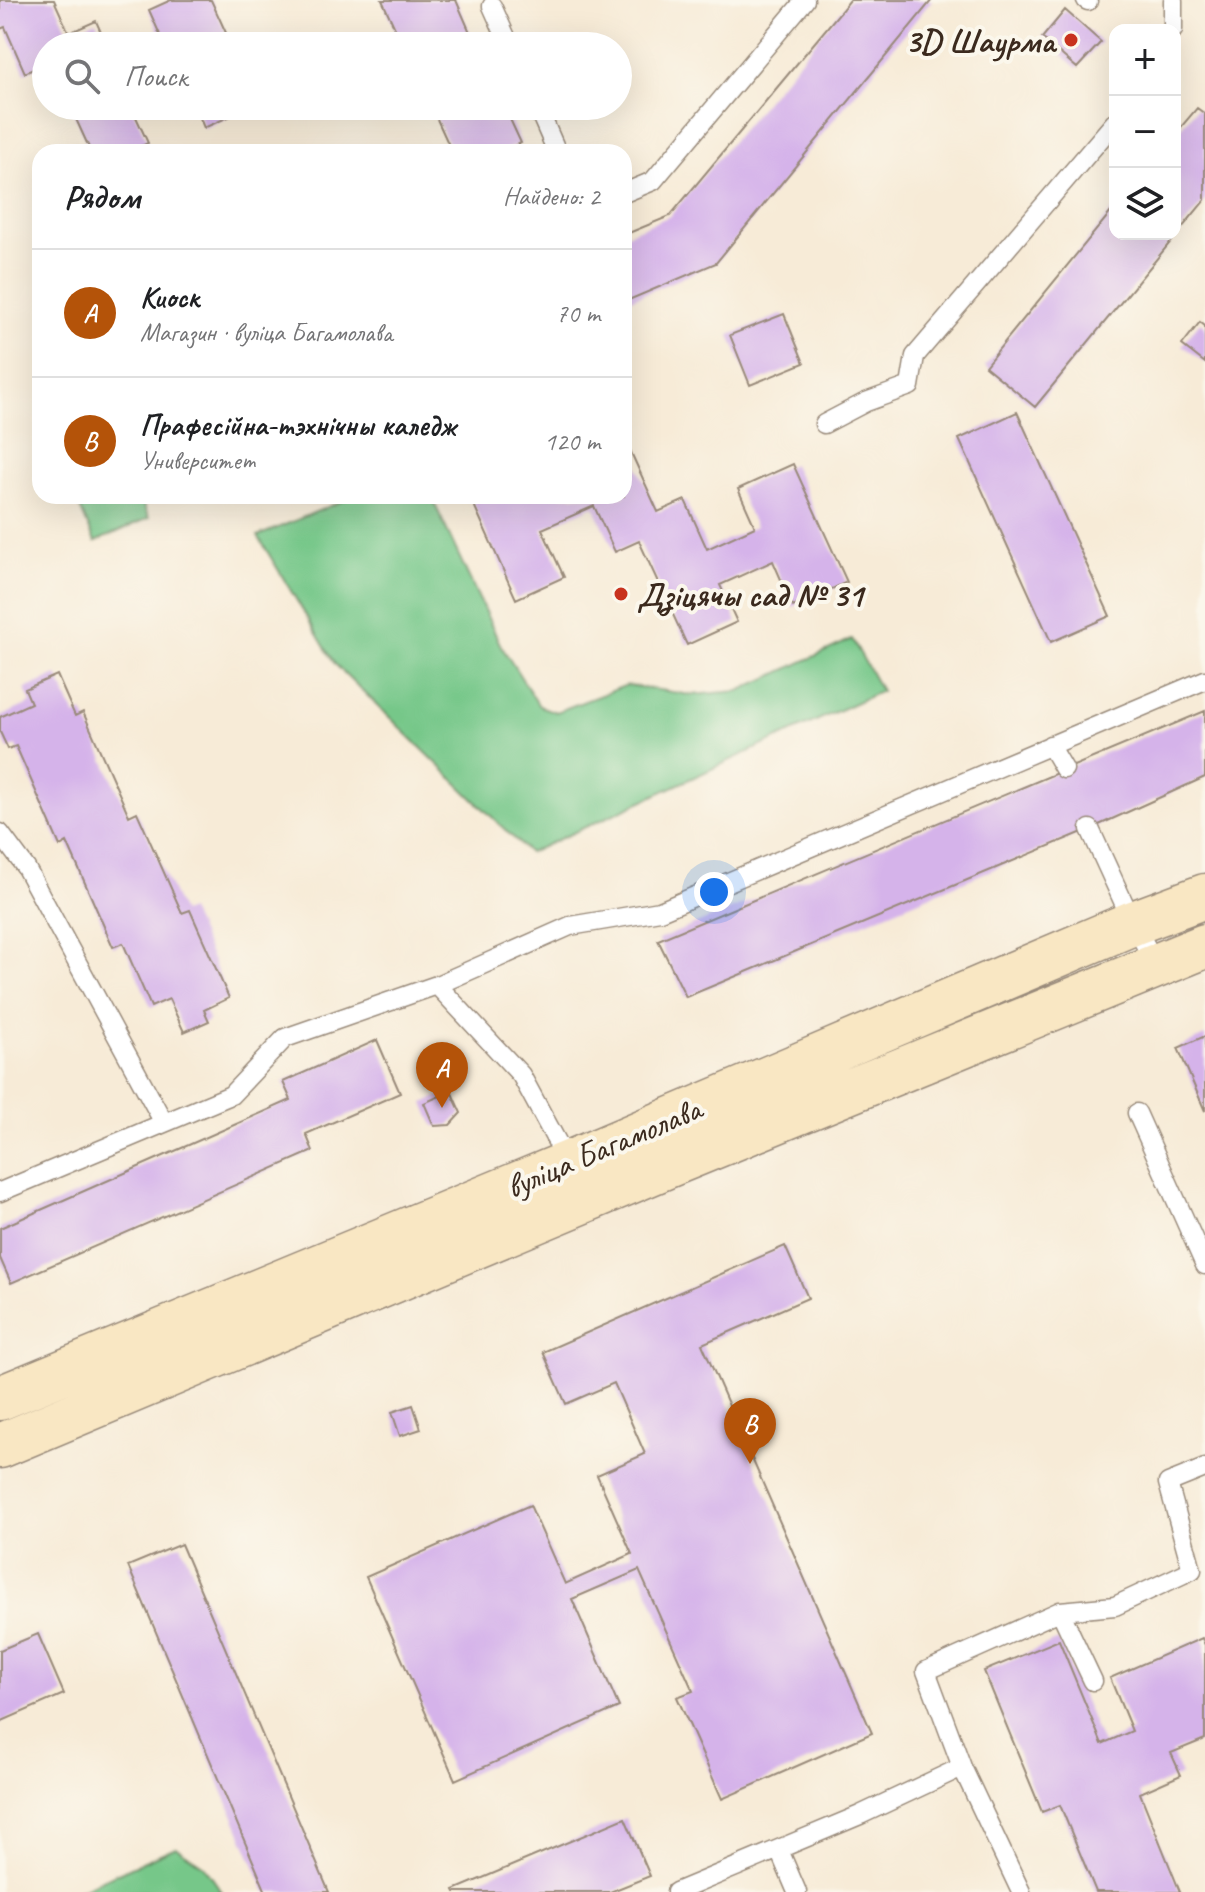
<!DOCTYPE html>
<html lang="ru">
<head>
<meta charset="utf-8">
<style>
	:root { --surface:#fff; --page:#f2f2f2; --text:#202124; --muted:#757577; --line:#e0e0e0; --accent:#b45309 }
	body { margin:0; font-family:Caveat,sans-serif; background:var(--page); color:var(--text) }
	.controls { position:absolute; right:24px; top:24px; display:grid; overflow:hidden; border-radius:16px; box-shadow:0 8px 32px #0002 }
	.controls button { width:72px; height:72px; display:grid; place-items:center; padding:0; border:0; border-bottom:2px solid var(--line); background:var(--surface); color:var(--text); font:40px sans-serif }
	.you { position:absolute; left:714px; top:892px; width:28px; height:28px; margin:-20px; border:6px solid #fff; border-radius:50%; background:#1a73e8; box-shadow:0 0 0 12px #1a73e833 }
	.badge { display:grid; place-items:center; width:52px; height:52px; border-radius:50%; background:var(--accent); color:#fff; font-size:26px; font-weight:700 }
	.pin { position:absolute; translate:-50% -66px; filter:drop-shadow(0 2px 4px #0008) }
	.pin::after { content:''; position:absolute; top:42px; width:28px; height:24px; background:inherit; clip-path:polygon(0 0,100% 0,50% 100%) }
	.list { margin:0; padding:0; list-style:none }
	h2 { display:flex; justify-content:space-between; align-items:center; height:104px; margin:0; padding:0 32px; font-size:34px }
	h2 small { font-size:26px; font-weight:400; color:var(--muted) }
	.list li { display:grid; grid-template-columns:52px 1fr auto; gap:24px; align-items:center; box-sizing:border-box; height:128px; padding:0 32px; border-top:2px solid var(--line) }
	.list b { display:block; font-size:30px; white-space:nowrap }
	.list p { margin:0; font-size:26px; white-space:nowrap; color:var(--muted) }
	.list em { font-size:26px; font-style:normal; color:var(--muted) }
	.icon { flex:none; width:44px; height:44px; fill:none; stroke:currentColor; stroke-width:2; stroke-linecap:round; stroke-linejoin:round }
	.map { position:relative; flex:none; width:1205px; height:1892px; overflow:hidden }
	.search { position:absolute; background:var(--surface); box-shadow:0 8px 32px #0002; left:32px; top:32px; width:600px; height:88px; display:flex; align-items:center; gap:20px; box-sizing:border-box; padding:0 28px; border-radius:44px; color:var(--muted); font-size:30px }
	.panel { position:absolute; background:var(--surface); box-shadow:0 8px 32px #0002; left:32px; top:144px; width:600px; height:360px; border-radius:24px }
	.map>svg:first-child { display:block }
	.green { fill:#76c789; stroke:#587854; stroke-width:2 }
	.building { fill:#d5b3ea }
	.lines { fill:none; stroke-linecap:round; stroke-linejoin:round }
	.service-casing { stroke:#998a7a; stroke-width:21 }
	.secondary-casing { stroke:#998a7a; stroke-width:47 }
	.service { stroke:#fff; stroke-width:18 }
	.secondary { stroke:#f9e7c3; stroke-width:44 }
	.poi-dot { fill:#c8321e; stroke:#fbf7ec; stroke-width:3 }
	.labels { text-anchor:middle; stroke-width:8; stroke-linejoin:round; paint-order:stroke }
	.poi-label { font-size:34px; font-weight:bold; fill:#3b2a1e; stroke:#fbf7ec; text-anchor:end }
	.street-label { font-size:34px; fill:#3b2a1e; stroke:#fbf7ec }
</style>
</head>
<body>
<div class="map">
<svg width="1205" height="1892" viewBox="0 0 1205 1892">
	<rect width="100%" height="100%" fill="#fbf7ec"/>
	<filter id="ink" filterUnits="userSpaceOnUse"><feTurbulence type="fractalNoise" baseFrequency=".0125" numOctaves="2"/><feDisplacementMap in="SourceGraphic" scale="16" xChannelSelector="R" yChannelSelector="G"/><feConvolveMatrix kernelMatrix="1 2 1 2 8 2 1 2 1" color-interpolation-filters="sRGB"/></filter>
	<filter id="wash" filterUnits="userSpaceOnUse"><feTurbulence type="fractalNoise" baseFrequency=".006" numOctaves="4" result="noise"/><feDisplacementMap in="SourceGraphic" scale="32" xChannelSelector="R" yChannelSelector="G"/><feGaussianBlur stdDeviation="1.8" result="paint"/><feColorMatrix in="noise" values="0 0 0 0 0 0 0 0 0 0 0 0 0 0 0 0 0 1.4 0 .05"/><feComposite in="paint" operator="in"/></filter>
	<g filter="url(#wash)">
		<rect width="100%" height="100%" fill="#f7ebd7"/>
		<path class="green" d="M75,496H139L149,518L95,542Z
			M354,496H431L500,644L539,706L556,712L627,685L691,695L739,691L852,639L881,691L529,853L335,664L258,536Z
			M176,1847L204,1866L222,1892H75Z"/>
		<g id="blocks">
			<path class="building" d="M0,0H54L69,33L96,21L107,46H46V63L25,73L5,27L0,29Z
				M171,0H211L232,46H165L149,10Z
				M382,0H456L476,46H403Z
				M850,0H932L716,263L624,302V235L670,216Z
				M1065,10L1101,42L1077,68L1042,38Z
				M70,106H131L148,143L129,152H91Z
				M195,106H253L204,128Z
				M431,106H504L521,143L501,152H452Z
				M1197,108L1205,114V200L1035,407L985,366L1115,207V234H1175V134Z
				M784,314L804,363L750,385L730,335Z
				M1200,322L1205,326V363L1182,345Z
				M1017,412L1110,616L1051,642L959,439Z
				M624,437L658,512L685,500L707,549L755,527L738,489L793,464L847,582L793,607L773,561L720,585L737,622L687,645L639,541L615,552L594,506L542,529L564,577L516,599L470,496H624Z
				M57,675L75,716L83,712L129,816L137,812L182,913L190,910L229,998L204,1010L209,1021L184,1032L169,999L151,1007L123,943L113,947L67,842L60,846L16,746L8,749L0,732V717L31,703L25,689Z
				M1205,711V777L1090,829L686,997L658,940Z
				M1205,1036V1111L1178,1048Z
				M377,1040L400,1093L306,1134L313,1151L11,1283L0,1258V1228L291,1100L283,1082Z
				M451,1091L461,1113L450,1125L434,1126L424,1103Z
				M785,1246L808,1298L702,1344L872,1733L722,1799L677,1697L693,1691L639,1570L572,1599L619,1707L455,1780L366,1577L530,1505L565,1584L632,1554L597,1475L645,1454L614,1383L566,1404L543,1352Z
				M413,1405L421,1429L400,1436L392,1412Z
				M181,1544L329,1892H266L128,1566Z
				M38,1634L64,1694L0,1722V1650Z
				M1202,1638L1205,1645V1739L1171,1753L1181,1775L1140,1793L1180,1892H1096L1060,1805L1042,1812L984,1671L1059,1640L1102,1744L1132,1731L1110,1678Z
				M625,1818L650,1876L610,1892H455L454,1890Z"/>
		</g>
	</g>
	<g filter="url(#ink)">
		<use href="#blocks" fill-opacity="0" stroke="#998a7a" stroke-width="2"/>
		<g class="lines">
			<g class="service-casing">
				<path id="service" d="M1086,0L1088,1
					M492,6L510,46
					M1173,30V0
					M537,106L557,152
					M624,193L653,181L805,0
					M824,424L866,402L910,386L915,356L1115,122
					M1050,745L1064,769
					M1090,829L1133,923L1157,966
					M0,833L26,868L164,1123
					M437,985L521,1075L568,1162
					M1137,1113L1205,1265
					M0,1192L231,1095L285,1038L437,985L570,926L660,911L1205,680
					M1060,1611L1093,1681
					M779,1850L797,1892
					M676,1892L860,1815L962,1767
					M1021,1892L962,1767L926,1671L1060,1611L1115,1606L1192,1570L1168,1483L1205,1468"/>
			</g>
			<g class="secondary-casing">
				<path id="secondary" d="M0,1398L569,1163L1133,923L1205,896
					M0,1446L679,1161L1205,946"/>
			</g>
			<use href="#service" class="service"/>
			<use href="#secondary" class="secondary"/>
		</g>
	</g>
	<g class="poi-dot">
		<circle cx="1071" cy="40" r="8"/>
		<circle cx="621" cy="594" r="8"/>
	</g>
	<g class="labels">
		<g class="poi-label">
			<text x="1055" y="52">3D Шаурма</text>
			<text x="637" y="606" text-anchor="start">Дзіцячы сад № 31</text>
		</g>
		<g class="street-label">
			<text transform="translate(603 1147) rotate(-23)" y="12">вуліца Багамолава</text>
		</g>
	</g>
</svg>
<div class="controls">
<button>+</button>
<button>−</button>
<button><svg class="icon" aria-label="layers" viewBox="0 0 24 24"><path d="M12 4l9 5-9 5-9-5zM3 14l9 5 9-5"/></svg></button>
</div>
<div class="you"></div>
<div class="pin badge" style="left:442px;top:1108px">A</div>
<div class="pin badge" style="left:750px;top:1464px">B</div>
<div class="search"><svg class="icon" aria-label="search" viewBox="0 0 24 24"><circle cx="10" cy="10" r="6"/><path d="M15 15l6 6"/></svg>Поиск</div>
<section class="panel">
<h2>Рядом<small>Найдено: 2</small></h2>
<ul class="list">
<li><span class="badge">A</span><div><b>Киоск</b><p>Магазин · вуліца Багамолава</p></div><em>70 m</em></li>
<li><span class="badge">B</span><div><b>Прафесійна-тэхнічны каледж</b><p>Университет</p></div><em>120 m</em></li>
</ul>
</section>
</div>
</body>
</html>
